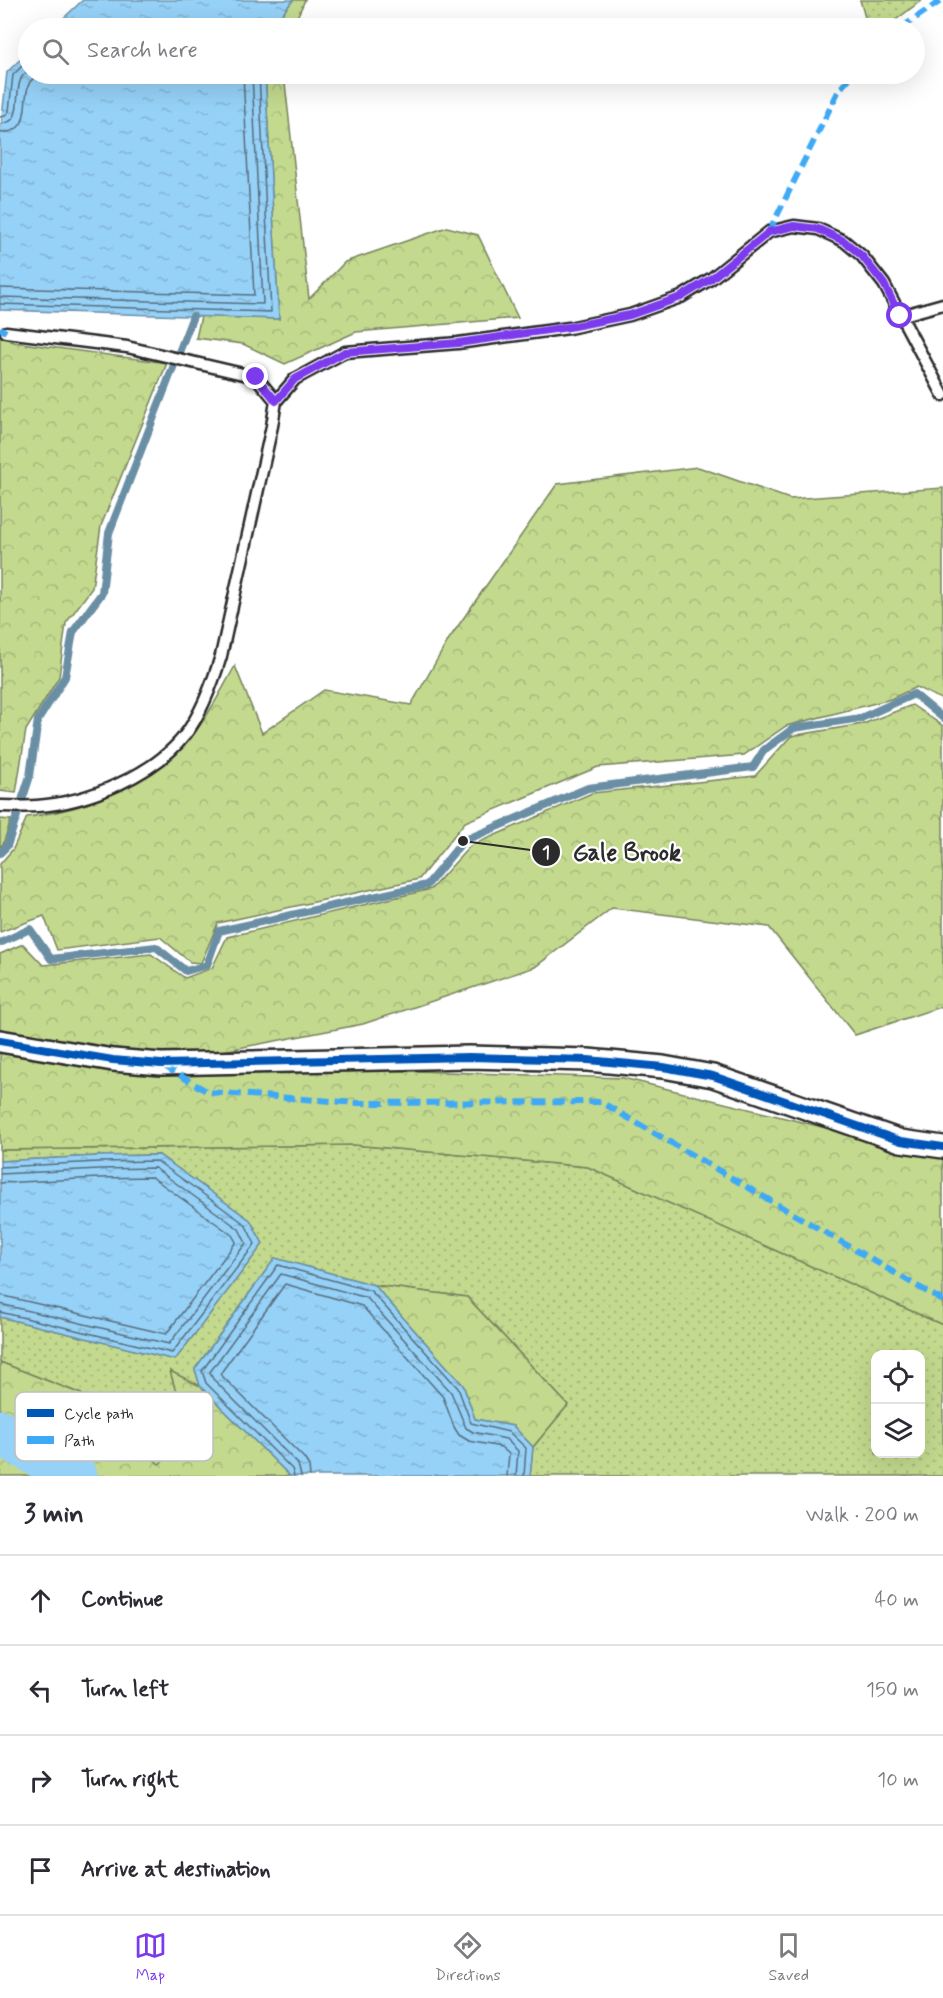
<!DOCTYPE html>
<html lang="en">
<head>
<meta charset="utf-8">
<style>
	:root { --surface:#fff; --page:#f2f2f3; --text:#2b2b33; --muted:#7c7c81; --line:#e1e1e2; --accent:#7c3aed }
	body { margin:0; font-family:Mynerve,sans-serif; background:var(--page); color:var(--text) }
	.controls { position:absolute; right:18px; bottom:18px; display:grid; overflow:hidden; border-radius:12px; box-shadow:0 6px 24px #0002 }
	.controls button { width:54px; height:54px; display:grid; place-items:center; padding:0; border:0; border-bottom:2px solid var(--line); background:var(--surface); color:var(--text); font:30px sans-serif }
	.stop { position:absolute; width:18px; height:18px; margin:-14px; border:4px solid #7c3aed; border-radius:50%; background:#fff }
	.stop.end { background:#7c3aed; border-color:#fff; box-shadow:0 2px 6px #0008 }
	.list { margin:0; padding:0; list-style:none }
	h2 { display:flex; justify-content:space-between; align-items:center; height:78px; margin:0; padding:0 24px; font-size:26px }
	h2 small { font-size:20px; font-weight:400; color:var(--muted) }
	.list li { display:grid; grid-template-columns:39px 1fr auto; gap:18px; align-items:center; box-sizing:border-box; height:90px; padding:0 24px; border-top:2px solid var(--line) }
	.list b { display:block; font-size:22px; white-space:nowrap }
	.list em { font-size:20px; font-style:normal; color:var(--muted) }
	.icon { flex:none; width:33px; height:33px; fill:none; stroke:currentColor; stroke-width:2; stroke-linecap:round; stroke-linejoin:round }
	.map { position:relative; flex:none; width:943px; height:1476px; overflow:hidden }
	.search { position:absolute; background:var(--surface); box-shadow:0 6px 24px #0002; left:18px; right:18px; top:18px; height:66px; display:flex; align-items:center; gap:15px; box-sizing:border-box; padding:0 21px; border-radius:33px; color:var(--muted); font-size:22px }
	.sheet { height:438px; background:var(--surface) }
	nav { display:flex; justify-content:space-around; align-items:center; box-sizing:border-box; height:84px; border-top:2px solid var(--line); background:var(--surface); font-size:16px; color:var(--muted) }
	nav a { display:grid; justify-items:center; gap:3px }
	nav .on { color:var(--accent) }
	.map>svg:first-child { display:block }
	.grass { fill:url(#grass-dots); stroke:#76825c; stroke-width:1.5; fill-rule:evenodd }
	.forest { fill:url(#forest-crowns); stroke:#76825c; stroke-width:1.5 }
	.water { fill:url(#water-ripples); stroke:#6b8fa5; stroke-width:1.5 }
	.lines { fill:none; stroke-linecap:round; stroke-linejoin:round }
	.shore { stroke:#566d7d; stroke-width:1.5 }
	.stream { stroke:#6b8fa5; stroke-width:8 }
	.river { stroke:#96d1f7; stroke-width:45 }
	.service-casing { stroke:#2b2b2b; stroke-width:15 }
	.minor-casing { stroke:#2b2b2b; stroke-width:26 }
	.service { stroke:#fff; stroke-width:10 }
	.minor { stroke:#fff; stroke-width:21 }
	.quiet { stroke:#3fa9f5; stroke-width:6; stroke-dasharray:12 6; stroke-linecap:butt }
	.cycleway-casing { stroke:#fff; stroke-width:11 }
	.cycleway { stroke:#0057b8; stroke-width:8 }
	.route { stroke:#7c3aed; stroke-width:8 }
	.key { fill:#fff; stroke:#bfbfbf; stroke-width:1.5 }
	.key-label { font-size:16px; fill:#2b2b2b }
	.leader { fill:none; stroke:#2b2b2b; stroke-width:2 }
	.callout-dot { fill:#2b2b2b; stroke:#fff; stroke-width:2 }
	.mark-label { font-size:18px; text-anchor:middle; font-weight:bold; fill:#fff }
	.callout-label { font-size:24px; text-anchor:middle; font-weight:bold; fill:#2b2b2b; stroke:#fff; stroke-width:4.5; stroke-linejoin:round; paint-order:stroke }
</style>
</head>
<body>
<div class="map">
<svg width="943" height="1476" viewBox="0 0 943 1476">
	<defs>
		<pattern id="grass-dots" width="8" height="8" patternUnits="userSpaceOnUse" patternTransform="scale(1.5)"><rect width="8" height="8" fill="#c2d98e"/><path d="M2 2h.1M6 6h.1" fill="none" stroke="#a7ba7b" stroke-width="1.8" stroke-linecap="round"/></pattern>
		<pattern id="forest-crowns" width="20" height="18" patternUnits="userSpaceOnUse" patternTransform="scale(1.5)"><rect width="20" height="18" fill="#c2d98e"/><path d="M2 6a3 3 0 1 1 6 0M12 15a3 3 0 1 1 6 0" fill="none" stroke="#a7ba7b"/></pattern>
		<pattern id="water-ripples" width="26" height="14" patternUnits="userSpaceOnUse" patternTransform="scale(1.5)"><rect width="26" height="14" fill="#96d1f7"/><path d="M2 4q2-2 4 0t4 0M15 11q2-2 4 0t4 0" fill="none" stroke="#81b4d4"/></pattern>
	</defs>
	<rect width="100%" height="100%" fill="#fff"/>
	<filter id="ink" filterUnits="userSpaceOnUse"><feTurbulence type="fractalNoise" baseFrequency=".0167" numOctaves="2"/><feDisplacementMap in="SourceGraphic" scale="12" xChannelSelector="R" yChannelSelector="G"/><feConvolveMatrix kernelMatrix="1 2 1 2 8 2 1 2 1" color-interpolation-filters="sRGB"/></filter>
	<g filter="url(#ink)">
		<path class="grass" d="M860,0H922L885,28H868Z
			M354,1145L588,1167L943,1325V1476H530L533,1447L568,1405L467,1297L374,1285L275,1258L195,1369L200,1386L170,1371L190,1440L159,1465L81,1394L0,1362V1317L175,1360L263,1244L250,1220L159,1155L98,1156L0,1161V1150ZM876,1354H920V1454H876Z"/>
		<path class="forest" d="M293,0H305L292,28H271Z
			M265,74H284L309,299L345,262L447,227L478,235L518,318L356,332L285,364L243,344L196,338L201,316L279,319Z
			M0,336L14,342L167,363L101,526L92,588L66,623L59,677L26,730L16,793L0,791Z
			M698,467L790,499L943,488V700L916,687L891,699L786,726L744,755L598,767L465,822L419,879L218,923L201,963L190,962L160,937L57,950L44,916L0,932V864L13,849L27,817C93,808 151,785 195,732C210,714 223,687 235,666L262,733L324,690L411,705L449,639L557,484Z
			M912,705L943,726V1006L855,1035L769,927L612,908L535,967L363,1024L218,1052L152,1053L0,1032V954L23,944L43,965L151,954L185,978L212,968L227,937L431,889L470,846L592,793L755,776L791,736L863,724Z
			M0,819L11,820L3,844L0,847Z
			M0,1053L154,1075L386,1070L623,1078L850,1134L943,1153V1325L588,1167L354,1145L0,1150Z
			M374,1285L467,1297L568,1405L533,1447L513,1426L475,1419L463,1385Z
			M0,1362L81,1394L159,1464L190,1440L170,1371L200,1386L290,1476H0Z"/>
		<path class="water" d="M83,0H293L271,28H53Z
			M28,52V74H265L279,319L0,310V135L7,72Z
			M159,1155L250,1220L263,1244L175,1360L0,1317V1161L98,1156Z
			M275,1258L374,1285L463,1385L475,1419L513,1426L533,1447L530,1476H290L200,1386L195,1369Z"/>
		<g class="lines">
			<path class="shore" d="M0,117L5,116L9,111L13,75L28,60
				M0,124C26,123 12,92 22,77C23,75 26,73 28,71
				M0,133C33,132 21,105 29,84C30,80 35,77 38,74
				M0,288L254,295L243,74
				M0,297L263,304L252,74
				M0,304L271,312L259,74
				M0,1167L99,1162L157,1161L245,1224L255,1244L172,1353L0,1312
				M0,1174L99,1169L155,1168L239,1229L246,1243L169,1344L0,1304
				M0,1183L99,1178L152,1177L232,1235L236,1242L166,1334L0,1295
				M294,1476L292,1469L206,1383L202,1371L278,1265L371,1291L458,1388L471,1423L509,1432L526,1448L524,1476
				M301,1476L298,1464L213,1379L210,1372L281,1274L367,1298L451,1392L466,1428L473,1432L506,1439L518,1451L516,1476
				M310,1476L309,1466L304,1458L220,1374L285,1284L362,1306L443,1397L454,1427L459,1435L469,1441L501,1447L509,1454L507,1476"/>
			<path class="stream" d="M0,853L7,846L30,776L38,720L65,677L73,632L102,593L109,533L193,316
				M0,943L30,929L51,959L156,947L186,971L207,965L219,931L427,885L463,841L588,788L753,767L764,750L794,728L861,718L914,694L943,718"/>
			<path class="river" d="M0,1432L75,1476"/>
			<g class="service-casing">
				<path id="service" d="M900,316L943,304
					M6,332L127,347L256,377L276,401
					M0,806C12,806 25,807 37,806C87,803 154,775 185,735C202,713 213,682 221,656L272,426L276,401L295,379L345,352L458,343L569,328L630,315L681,297L712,278L769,232L794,226L818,229L844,241L862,256L884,284L943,395"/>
			</g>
			<g class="minor-casing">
				<path id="minor" d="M0,1041L113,1060L161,1064L469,1057L588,1060L663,1067L713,1076L901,1141L943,1147"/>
			</g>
			<use href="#service" class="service"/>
			<use href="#minor" class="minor"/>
			<path class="quiet" d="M901,28L942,0
				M769,232L839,90L853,74
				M0,328L6,332
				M164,1066L208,1092L358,1103L601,1102L943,1301"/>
			<g class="cycleway-casing">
				<path id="cycleway" d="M0,1041L113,1060L161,1064L469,1057L588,1060L663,1067L713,1076L901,1141L943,1147"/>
			</g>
			<use href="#cycleway" class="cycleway"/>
		</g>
	</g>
	<g class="lines" filter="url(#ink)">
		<path class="route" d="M256,377L276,401L295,379L345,352L458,343L569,327L630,315L681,297L712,278L769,232L794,226L818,229L844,241L862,256L884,284L900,316"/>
	</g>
	<rect x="15" y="1392" width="198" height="69" rx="9" class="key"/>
	<rect x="27" y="1409" width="27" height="8" fill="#0057b8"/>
	<rect x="27" y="1436" width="27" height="8" fill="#3fa9f5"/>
	<g class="key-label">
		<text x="64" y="1419">Cycle path</text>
		<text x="64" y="1446">Path</text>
	</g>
	<path class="leader" d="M463 841L546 852"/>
	<g class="callout-dot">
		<circle cx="463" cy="841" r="6"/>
		<circle cx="546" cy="852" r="15"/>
	</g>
	<g class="mark-label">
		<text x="546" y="858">1</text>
	</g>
	<g class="callout-label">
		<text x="627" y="860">Gale Brook</text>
	</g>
</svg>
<div class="controls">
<button><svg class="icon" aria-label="locate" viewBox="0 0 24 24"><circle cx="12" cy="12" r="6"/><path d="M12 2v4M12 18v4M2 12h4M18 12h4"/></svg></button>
<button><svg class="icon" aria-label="layers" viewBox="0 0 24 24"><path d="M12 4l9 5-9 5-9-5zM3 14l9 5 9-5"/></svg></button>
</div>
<div class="stop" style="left:900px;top:316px"></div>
<div class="stop end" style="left:256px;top:377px"></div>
<div class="search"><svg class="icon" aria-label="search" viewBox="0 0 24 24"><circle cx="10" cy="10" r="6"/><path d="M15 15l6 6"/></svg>Search here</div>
</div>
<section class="sheet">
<h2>3 min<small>Walk · 200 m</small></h2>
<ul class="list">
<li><svg class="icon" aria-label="ahead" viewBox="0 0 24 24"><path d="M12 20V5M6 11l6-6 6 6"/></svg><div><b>Continue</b></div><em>40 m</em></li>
<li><svg class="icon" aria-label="left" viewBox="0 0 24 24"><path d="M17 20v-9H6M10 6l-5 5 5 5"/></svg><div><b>Turn left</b></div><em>150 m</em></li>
<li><svg class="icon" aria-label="right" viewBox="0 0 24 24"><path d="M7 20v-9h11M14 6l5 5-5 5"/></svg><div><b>Turn right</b></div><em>10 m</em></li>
<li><svg class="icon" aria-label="arrive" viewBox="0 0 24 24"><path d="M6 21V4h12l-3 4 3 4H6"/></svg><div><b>Arrive at destination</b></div></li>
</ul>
</section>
<nav>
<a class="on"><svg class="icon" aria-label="map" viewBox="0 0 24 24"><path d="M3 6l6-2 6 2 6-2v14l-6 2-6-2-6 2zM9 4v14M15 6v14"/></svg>Map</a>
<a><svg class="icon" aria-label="directions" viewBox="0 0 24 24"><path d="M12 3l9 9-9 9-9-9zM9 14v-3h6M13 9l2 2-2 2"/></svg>Directions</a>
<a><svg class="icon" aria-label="saved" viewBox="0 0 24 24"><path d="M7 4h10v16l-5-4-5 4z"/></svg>Saved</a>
</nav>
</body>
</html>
